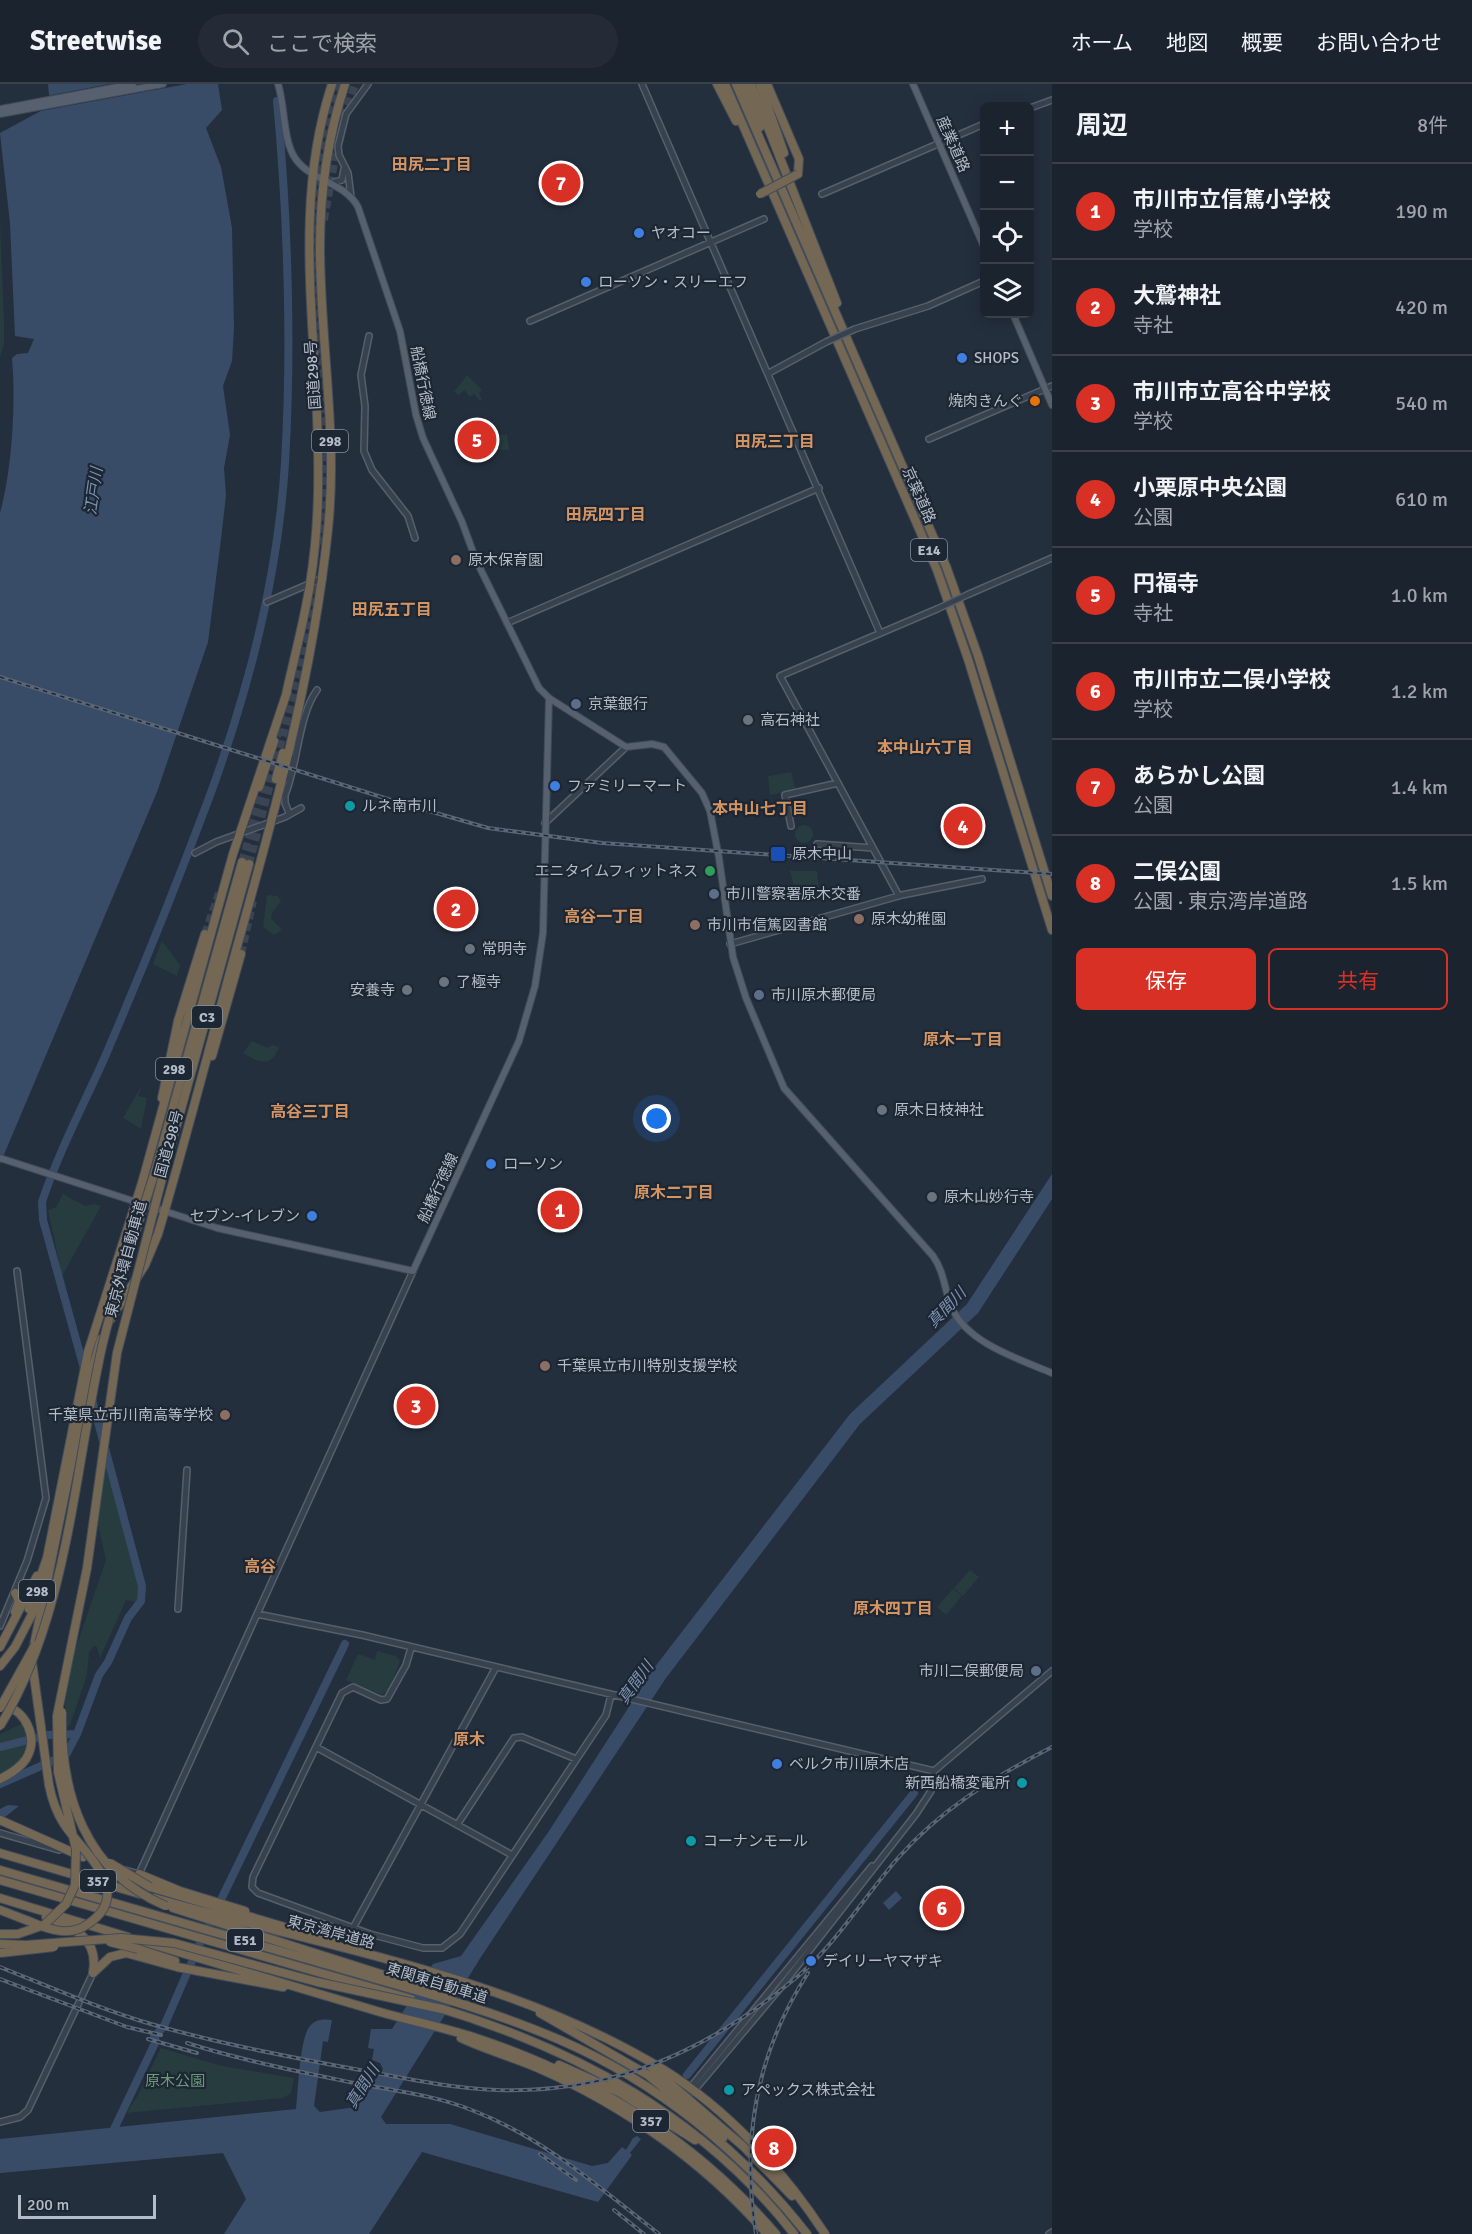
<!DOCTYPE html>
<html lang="ja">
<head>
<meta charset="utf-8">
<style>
	:root { --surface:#1b232e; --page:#242b36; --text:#f1f3f6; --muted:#a0a4aa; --line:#39404a; --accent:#d93025 }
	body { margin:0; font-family:Signika,"Noto Sans JP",sans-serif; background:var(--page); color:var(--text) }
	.controls { position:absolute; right:18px; top:18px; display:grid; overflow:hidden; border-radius:9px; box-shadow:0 3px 15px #0003 }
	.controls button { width:54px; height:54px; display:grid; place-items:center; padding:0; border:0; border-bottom:2px solid var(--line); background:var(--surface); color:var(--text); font:30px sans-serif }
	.scale { position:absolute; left:18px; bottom:15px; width:138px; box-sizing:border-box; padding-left:6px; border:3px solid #b4bcc9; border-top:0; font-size:16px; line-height:21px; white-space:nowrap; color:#b4bcc9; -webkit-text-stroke:4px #1d2633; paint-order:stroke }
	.you { position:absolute; left:657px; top:1035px; width:21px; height:21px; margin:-15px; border:4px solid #fff; border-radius:50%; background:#1a73e8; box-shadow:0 0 0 9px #1a73e833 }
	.badge { display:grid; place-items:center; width:39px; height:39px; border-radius:50%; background:var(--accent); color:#fff; font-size:20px; font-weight:700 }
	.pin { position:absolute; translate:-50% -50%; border:3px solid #fff; box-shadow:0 2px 6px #0006 }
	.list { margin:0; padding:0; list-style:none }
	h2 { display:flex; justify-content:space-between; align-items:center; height:78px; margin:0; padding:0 24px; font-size:26px }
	h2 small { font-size:20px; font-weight:400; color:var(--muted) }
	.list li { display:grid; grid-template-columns:39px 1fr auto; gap:18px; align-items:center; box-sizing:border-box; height:96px; padding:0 24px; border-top:2px solid var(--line) }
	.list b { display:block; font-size:22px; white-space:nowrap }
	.list p { margin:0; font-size:20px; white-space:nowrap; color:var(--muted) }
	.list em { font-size:20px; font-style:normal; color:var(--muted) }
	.actions { display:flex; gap:12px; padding:18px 24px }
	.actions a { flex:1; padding:14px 0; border:2px solid var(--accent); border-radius:9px; text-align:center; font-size:21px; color:var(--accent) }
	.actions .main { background:var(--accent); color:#fff }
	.icon { flex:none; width:33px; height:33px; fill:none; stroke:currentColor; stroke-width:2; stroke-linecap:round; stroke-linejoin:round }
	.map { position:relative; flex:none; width:1052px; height:2150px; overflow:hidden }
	header { display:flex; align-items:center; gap:36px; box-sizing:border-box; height:84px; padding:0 30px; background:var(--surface); border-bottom:2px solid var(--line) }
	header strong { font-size:28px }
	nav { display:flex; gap:33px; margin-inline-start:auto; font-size:21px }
	.search { width:420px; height:54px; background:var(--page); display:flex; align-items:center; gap:15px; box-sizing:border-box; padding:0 21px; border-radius:33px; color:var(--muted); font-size:22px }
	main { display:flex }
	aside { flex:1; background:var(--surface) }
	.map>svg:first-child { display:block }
	.green { fill:#263c3f }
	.water { fill:#394c67 }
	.pier { fill:#242f3e }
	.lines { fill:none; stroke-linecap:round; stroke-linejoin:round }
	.river { stroke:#394c67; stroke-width:8 }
	.highway-tunnel { stroke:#3a4453; stroke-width:8; stroke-dasharray:8 4; stroke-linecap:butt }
	.minor-casing { stroke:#565f6c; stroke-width:8 }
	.major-casing { stroke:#414a57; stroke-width:8 }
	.highway-casing { stroke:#434c59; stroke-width:10 }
	.minor { stroke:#38414e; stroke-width:5 }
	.major { stroke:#56606e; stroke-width:6 }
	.highway { stroke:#746855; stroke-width:8 }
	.rail-casing { stroke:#5a6575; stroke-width:4 }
	.rail { stroke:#1d2633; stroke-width:1.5; stroke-dasharray:4.5; stroke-linecap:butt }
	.minor-bridge-casing { stroke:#565f6c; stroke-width:8; stroke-linecap:butt }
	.highway-bridge-casing { stroke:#434c59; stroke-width:10; stroke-linecap:butt }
	.minor-bridge { stroke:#38414e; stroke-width:5 }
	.highway-bridge { stroke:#746855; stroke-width:8 }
	.shop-dot { fill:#3f7fe0; stroke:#1d2633; stroke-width:2 }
	.food-dot { fill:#e8710a; stroke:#1d2633; stroke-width:2 }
	.education-dot { fill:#8d6e63; stroke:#1d2633; stroke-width:2 }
	.service-dot { fill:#5c6f8a; stroke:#1d2633; stroke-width:2 }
	.worship-dot { fill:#6b7280; stroke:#1d2633; stroke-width:2 }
	.culture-dot { fill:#0f9aa8; stroke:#1d2633; stroke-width:2 }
	.transit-dot { fill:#1a4fb4; stroke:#1d2633; stroke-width:2 }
	.leisure-dot { fill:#2e9e5b; stroke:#1d2633; stroke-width:2 }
	.labels { text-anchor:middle; stroke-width:4.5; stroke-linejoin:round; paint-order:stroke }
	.shield { fill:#1d2633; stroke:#878f9c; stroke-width:1.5 }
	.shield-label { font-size:14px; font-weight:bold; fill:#b4bcc9 }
	.street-label { font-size:15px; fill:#b4bcc9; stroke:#1d2633 }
	.poi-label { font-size:15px; fill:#b4bcc9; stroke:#1d2633; text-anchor:start }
	.park-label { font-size:15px; fill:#6b9a76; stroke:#1d2633 }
	.neighbourhood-label { font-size:16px; font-weight:bold; fill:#d59563; stroke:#1d2633 }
	.water-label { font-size:16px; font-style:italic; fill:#7c92b1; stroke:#1d2633 }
</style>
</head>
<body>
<header>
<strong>Streetwise</strong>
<div class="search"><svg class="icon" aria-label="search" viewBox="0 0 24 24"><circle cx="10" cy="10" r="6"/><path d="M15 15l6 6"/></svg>ここで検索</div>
<nav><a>ホーム</a><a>地図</a><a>概要</a><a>お問い合わせ</a></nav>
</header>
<main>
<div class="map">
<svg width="1052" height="2150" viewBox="0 0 1052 2150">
	<rect width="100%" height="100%" fill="#242f3e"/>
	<path class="green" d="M0,138L4,236V261L0,272Z
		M467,291L482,306L479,309L482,316L480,317L474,310L470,313L464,306L459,311L454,308Z
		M484,346H496L497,351H507L509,366L485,365Z
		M791,688L796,706L770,711L768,692Z
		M971,723L980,750L949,747L946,734Z
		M795 750a9 9 0 1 1 18 0a9 9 0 1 1-18 0Z
		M790,787H817L819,807L804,809L802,802L794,803Z
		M267,811L278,812L281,817L272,829L271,834L282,846L274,851L263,843Z
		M162,857L180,881L177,892L153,880Z
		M252,957L268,964L272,961L279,963C271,984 260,979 243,969Z
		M142,1001L138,1012L147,1014L141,1045L123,1034Z
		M63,1110L85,1122L94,1120L101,1122L62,1192L48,1126L56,1123Z
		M104,1378L122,1431L139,1499L137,1518L126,1516L100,1574L97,1563L94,1562L89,1568L87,1591L70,1641L63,1647V1638L67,1637L65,1617L71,1578L106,1476L96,1432Z
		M970,1486L979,1493L963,1512L954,1504Z
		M953,1505L962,1512L946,1531L937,1523Z
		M377,1567L396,1572L400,1577L390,1604L382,1611L346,1596L358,1570L375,1576Z
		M23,1639L28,1653L0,1660V1650Z
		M28,1658L20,1676L0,1691V1666Z
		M161,1964L222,1982L294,1994L291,2009L283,2014L126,2029L137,2013Z
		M762,2043L786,2074L781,2078L761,2053Z"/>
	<path class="water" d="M48,0H218L222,26L206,44L221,83L232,144L234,244L232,277L223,302L230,351L224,384L226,411L221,455L208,558L157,708L0,1080V429C12,386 16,319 12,274L17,270L28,269L34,255L15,252L10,139L0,49L50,22Z
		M1052,1090V1115L978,1229L860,1340L666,1594L481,1873L381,2033L386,2040H450L592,2082L608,2079L622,2063L626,2066L633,2054L637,2052L641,2055L630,2069L632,2071L598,2118L422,2068L369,2150H224L246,2115L223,2069L0,2089V2055L296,2025C298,2008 300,1952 310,1942C316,1935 324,1935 332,1936L328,1958L323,1957L314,2022L320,2028L356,2023L383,1985L380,1979L372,1976L374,1965L368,1964L371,1945H392L433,1880L461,1872L549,1747L654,1584L850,1330L967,1220Z
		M8,1721L19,1722L5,1733L0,1742V1725Z
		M896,1807L902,1814L889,1826L883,1819Z"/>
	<path class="pier" d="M109,0H187L30,29L47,20L46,12Z"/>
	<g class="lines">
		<path class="river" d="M85,1288L43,1136L42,1118C58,1069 83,1022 104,975C141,889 176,802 209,714C248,608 278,492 285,379C292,258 288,138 277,17
			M0,1663L48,1651L77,1650
			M0,1700L66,1671L77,1650L99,1591L108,1578L128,1534L141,1517L142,1502L91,1312
			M687,1991L914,1709
			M114,2045L156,1957L154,1953L164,1942L200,1859L345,1560"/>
		<path class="highway-tunnel" d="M344,33L355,0
			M324,136L338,56
			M323,461C340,305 291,153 340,0
			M304,557L315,492
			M272,663L282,641
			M242,778L272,673
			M249,780L309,553
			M205,850L219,809
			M241,870L253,817"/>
		<g class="minor-casing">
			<path id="minor" d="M642,0L880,549
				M1030,24L1052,16
				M331,99L342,96L344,85
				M822,110L984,40
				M351,113L348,89L339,71L338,62L346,30L368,0
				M530,237L764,135
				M855,245L928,222L984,197
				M369,252L361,291L365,322L364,367L372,386L408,432L415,454
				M769,289L826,258
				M929,355L1052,302
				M969,510L1052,474
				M267,518L323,494
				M507,539L819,404
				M287,695L294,673
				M285,710V719L289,729
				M285,711C298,680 298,632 317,606
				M545,739L626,663
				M791,742L785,711L838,699
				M817,760L873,764
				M195,769L216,758L285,733L301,724
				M899,812L780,592L937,525
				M730,860L902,811L982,795
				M178,1525L187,1386
				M257,1530L362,1551L934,1687
				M0,1542L27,1477L46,1414L17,1187
				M411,1564L406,1581L387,1615L381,1616L353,1603L342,1609L253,1793L252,1803L258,1809L370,1850L423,1864H442L460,1850L606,1631L611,1611
				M316,1663L512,1771
				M457,1741L514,1654L522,1653L576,1675
				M0,1749L59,1766
				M125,1786L139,1790L413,1187
				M353,1844L495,1585
				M689,2005L872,1782
				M693,2008L777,1908L916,1730L931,1707L934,1687L1052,1587
				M0,2038L20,2033L28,2026L93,1889
				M1049,2150L1052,2148"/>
		</g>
		<g class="major-casing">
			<path id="major" d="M278,0C285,21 283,57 295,74C310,97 345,98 358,123L400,247L416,331L423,354L462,438L476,476L539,604L549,614L626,663L652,660L664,663L702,709L710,727L719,774L733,873L746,914L784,1004L933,1172C945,1189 944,1206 952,1224C967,1259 1019,1275 1052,1289
				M913,0L984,163
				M0,25L133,0
				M0,30L163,0
				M1013,230L1052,321
				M0,1074L217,1144L413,1187L519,957L535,902L543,849L549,614"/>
		</g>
		<g class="highway-casing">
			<path id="highway" d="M717,0L736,37
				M725,0L937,486L968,575L1052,846
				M736,0L946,482L978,572L1052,812
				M743,0L760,43
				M751,0L837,219
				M760,0L784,69
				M767,0L799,75L798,90
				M286,611C294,574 304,538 310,500C317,457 319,412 318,369C317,244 292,122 332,0
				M276,695L283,669
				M259,703L274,657
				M212,972L241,870
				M162,1014L178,937L205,850
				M156,1084L242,778
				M164,1087L249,780
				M110,1236L145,1181L158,1150C185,1059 208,968 233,877C273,735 313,592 328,445C338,351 320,257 320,163C320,108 328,52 345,0
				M15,1509L19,1517L15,1528
				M29,1525L47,1474L88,1268L142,1099L233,770L287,608
				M0,1563L37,1492
				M33,1566L44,1513
				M32,1578L49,1701
				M0,1582L15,1563L46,1503L85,1311L101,1255
				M0,1695C10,1690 20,1684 26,1675C39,1654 26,1627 4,1621
				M0,1736L83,1773
				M0,1769L140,1810
				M0,1786C106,1816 212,1847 318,1878C399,1902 482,1922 560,1956C657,1998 742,2067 807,2150
				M139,1790L180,1807L245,1827
				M0,1796L411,1915
				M150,1803L335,1858
				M0,1814L128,1853
				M154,1814C325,1863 510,1892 664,1986C728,2026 784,2087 825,2150
				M173,1824L450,1912
				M0,1826L31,1838
				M46,1833C73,1843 99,1854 93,1888
				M145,1858C223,1881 302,1905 380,1928C412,1937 445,1944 476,1954C594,1993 695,2056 776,2150
				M138,1865L175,1877
				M93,1889L110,1873L126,1869L177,1883L283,1903
				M436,1923C576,1965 703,2033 794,2150
				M540,1929L648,1991L723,2054
				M461,1954C486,1966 513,1973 538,1984C625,2022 705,2079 767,2150
				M559,1981L619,2008L695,2056
				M651,1983L744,2063L792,2112"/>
		</g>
		<use href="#minor" class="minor"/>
		<use href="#major" class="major"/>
		<use href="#highway" class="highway"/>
		<g class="rail-casing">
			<path id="rail" d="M0,593L391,716L488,744L602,759L1052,790
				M0,1883C50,1903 100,1925 151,1940C213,1958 275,1970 338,1982C390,1991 444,2004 497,2006C614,2010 709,1966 797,1893C836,1860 864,1813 898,1774C941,1725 994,1693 1052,1663
				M0,1895L127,1943L161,1951
				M148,1955L197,1969
				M187,1959C244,1977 301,1988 359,2000C398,2007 438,2012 474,2027C544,2054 600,2104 659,2150
				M540,2070L576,2096
				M614,2126L644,2150
				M756,2150C741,2057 756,1969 808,1889"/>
		</g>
		<use href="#rail" class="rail"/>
		<g class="minor-bridge-casing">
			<path id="minor-bridge" d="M826,258L855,245
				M937,525L969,510"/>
		</g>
		<g class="highway-bridge-casing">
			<path id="highway-bridge" d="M760,110L798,90
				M0,1624L35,1561
				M62,1628C60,1710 85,1788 166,1822
				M0,1642C68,1532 74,1387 102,1263C116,1202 138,1143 156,1084
				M110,1779L150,1803
				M31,1838C50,1846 70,1853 88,1840C136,1808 82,1768 64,1740C56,1728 52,1716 49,1701
				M0,1850H18L44,1841L66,1820L75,1801L76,1765L58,1688L57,1632L87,1484L117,1269L164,1087
				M110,1858L138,1865
				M0,1860L26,1861L121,1854L174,1859L317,1898L442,1925
				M0,1869L54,1863"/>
		</g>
		<use href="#minor-bridge" class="minor-bridge"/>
		<use href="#highway-bridge" class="highway-bridge"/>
	</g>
	<g class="shop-dot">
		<circle cx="639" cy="149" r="6"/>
		<circle cx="586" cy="198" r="6"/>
		<circle cx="962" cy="274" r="6"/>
		<circle cx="555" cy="702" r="6"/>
		<circle cx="491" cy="1080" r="6"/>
		<circle cx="312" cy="1132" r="6"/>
		<circle cx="777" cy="1680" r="6"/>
		<circle cx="811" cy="1877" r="6"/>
	</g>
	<circle class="food-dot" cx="1035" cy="317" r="6"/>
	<g class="education-dot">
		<circle cx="456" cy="476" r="6"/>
		<circle cx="859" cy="835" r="6"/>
		<circle cx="695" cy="841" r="6"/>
		<circle cx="545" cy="1282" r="6"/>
		<circle cx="225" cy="1331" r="6"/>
	</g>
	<g class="service-dot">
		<circle cx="576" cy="620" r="6"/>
		<circle cx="714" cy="810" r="6"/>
		<circle cx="759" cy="911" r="6"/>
		<circle cx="1036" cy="1587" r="6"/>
	</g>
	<g class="worship-dot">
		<circle cx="748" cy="636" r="6"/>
		<circle cx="470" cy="865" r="6"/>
		<circle cx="444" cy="898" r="6"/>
		<circle cx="407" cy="906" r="6"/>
		<circle cx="882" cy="1026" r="6"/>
		<circle cx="932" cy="1113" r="6"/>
	</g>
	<g class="culture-dot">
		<circle cx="350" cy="722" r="6"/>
		<circle cx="1022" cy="1699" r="6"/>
		<circle cx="691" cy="1757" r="6"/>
		<circle cx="729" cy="2006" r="6"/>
	</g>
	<rect class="transit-dot" x="770" y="762" width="16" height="16" rx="3"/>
	<circle class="leisure-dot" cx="710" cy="787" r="6"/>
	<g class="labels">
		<g class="shield">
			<rect x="312" y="346" width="36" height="22" rx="4.5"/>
			<rect x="911" y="455" width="36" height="22" rx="4.5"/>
			<rect x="192" y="922" width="30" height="22" rx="4.5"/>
			<rect x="156" y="974" width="36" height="22" rx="4.5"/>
			<rect x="19" y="1496" width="36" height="22" rx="4.5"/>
			<rect x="80" y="1786" width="36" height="22" rx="4.5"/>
			<rect x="227" y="1845" width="36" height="22" rx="4.5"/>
			<rect x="633" y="2026" width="36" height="22" rx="4.5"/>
		</g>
		<g class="shield-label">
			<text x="330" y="362">298</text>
			<text x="929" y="471">E14</text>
			<text x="207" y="938">C3</text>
			<text x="174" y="990">298</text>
			<text x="37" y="1512">298</text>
			<text x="98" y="1802">357</text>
			<text x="245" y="1861">E51</text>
			<text x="651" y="2042">357</text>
		</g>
		<g class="street-label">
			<text transform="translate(953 60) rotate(66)" y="5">産業道路</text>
			<text transform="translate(313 291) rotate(-94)" y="5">国道298号</text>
			<text transform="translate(423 299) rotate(79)" y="5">船橋行徳線</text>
			<text transform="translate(919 411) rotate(66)" y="5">京葉道路</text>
			<text transform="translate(169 1060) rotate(-75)" y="5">国道298号</text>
			<text transform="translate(438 1104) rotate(-65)" y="5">船橋行徳線</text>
			<text transform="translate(126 1175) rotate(-75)" y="5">東京外環自動車道</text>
			<text transform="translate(331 1848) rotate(15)" y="5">東京湾岸道路</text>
			<text transform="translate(437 1899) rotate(17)" y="5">東関東自動車道</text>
		</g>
		<g class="poi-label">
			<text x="651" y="154">ヤオコー</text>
			<text x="598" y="203">ローソン・スリーエフ</text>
			<text x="974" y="279">SHOPS</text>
			<text x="1023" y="322" text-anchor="end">焼肉きんぐ</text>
			<text x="468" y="481">原木保育園</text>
			<text x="588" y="625">京葉銀行</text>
			<text x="760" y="641">高石神社</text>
			<text x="567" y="707">ファミリーマート</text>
			<text x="362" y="727">ルネ南市川</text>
			<text x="792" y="775">原木中山</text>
			<text x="698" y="792" text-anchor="end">エニタイムフィットネス</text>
			<text x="726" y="815">市川警察署原木交番</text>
			<text x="871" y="840">原木幼稚園</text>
			<text x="707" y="846">市川市信篤図書館</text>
			<text x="482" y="870">常明寺</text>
			<text x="456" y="903">了極寺</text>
			<text x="395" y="911" text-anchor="end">安養寺</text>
			<text x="771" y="916">市川原木郵便局</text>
			<text x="894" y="1031">原木日枝神社</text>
			<text x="503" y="1085">ローソン</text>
			<text x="944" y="1118">原木山妙行寺</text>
			<text x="300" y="1137" text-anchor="end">セブン-イレブン</text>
			<text x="557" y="1287">千葉県立市川特別支援学校</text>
			<text x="213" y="1336" text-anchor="end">千葉県立市川南高等学校</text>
			<text x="1024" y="1592" text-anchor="end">市川二俣郵便局</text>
			<text x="789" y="1685">ベルク市川原木店</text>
			<text x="1010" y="1704" text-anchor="end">新西船橋変電所</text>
			<text x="703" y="1762">コーナンモール</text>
			<text x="823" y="1882">デイリーヤマザキ</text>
			<text x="741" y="2011">アペックス株式会社</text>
		</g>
		<g class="park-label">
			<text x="175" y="2002">原木公園</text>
		</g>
		<g class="neighbourhood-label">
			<text x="432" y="86">田尻二丁目</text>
			<text x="775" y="363">田尻三丁目</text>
			<text x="606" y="436">田尻四丁目</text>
			<text x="392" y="531">田尻五丁目</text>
			<text x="925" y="669">本中山六丁目</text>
			<text x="760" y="730">本中山七丁目</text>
			<text x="604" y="838">高谷一丁目</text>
			<text x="963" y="961">原木一丁目</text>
			<text x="310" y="1033">高谷三丁目</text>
			<text x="674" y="1114">原木二丁目</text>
			<text x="260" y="1488">高谷</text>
			<text x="893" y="1530">原木四丁目</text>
			<text x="469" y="1661">原木</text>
		</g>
		<g class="water-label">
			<text transform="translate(93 407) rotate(-82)" y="6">江戸川</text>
			<text transform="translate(946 1223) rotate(-46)" y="6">真間川</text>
			<text transform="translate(635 1598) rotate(-54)" y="6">真間川</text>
			<text transform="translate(362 2002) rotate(-58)" y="6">真間川</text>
		</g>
	</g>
</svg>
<div class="controls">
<button>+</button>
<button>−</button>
<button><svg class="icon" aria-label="locate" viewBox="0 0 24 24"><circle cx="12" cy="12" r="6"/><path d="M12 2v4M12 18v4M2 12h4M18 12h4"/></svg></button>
<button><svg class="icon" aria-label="layers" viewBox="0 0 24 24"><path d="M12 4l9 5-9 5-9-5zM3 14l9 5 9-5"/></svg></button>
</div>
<div class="scale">200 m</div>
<div class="you"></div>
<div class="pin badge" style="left:560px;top:1126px">1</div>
<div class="pin badge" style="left:456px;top:825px">2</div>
<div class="pin badge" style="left:416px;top:1322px">3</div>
<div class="pin badge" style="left:963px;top:742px">4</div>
<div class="pin badge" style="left:477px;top:356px">5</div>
<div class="pin badge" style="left:942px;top:1824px">6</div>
<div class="pin badge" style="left:561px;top:99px">7</div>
<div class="pin badge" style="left:774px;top:2064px">8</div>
</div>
<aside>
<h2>周辺<small>8件</small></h2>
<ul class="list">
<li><span class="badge">1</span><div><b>市川市立信篤小学校</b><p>学校</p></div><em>190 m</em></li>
<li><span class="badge">2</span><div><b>大鷲神社</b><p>寺社</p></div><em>420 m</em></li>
<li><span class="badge">3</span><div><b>市川市立高谷中学校</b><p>学校</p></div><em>540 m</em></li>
<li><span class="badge">4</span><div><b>小栗原中央公園</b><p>公園</p></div><em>610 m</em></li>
<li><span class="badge">5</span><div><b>円福寺</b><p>寺社</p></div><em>1.0 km</em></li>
<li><span class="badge">6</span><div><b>市川市立二俣小学校</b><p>学校</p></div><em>1.2 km</em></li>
<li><span class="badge">7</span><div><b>あらかし公園</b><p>公園</p></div><em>1.4 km</em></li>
<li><span class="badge">8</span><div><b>二俣公園</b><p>公園 · 東京湾岸道路</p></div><em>1.5 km</em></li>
</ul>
<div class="actions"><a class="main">保存</a><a>共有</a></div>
</aside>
</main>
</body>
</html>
